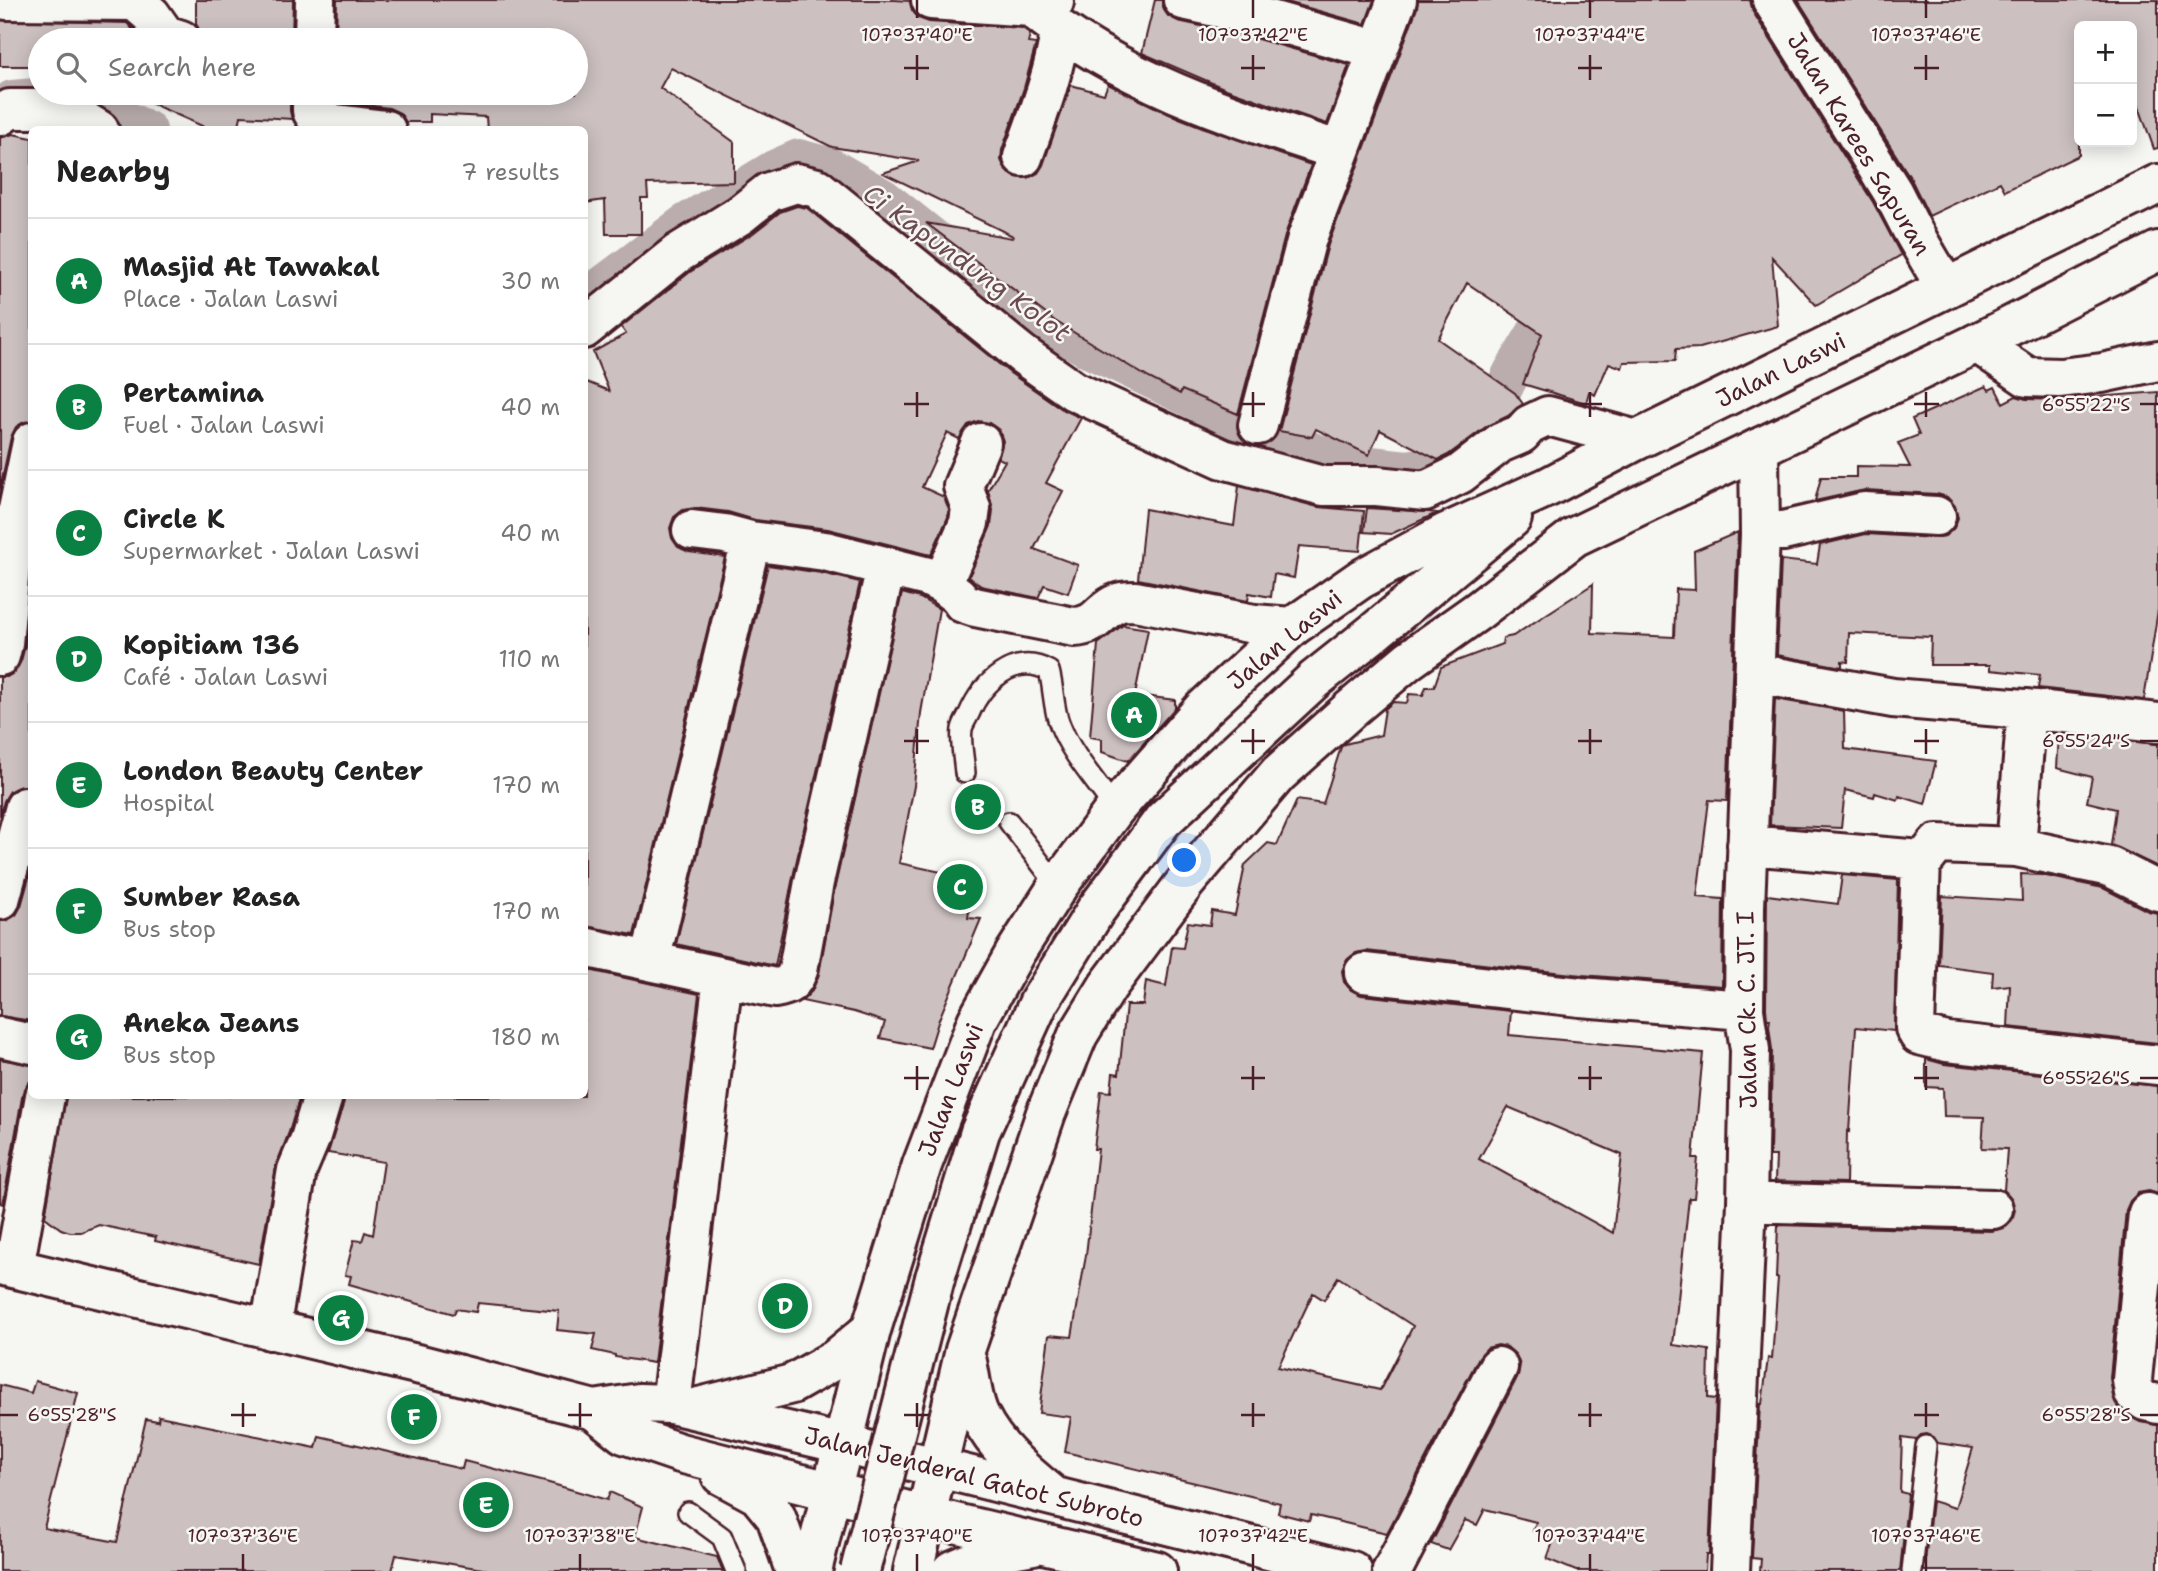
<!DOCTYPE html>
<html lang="en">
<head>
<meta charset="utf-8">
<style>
	:root { --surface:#fff; --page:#f2f2f2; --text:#222; --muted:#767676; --line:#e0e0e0; --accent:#0b8043 }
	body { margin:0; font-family:"Shantell Sans",sans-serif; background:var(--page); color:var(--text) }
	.controls { position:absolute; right:21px; top:21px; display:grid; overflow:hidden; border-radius:10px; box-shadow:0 4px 18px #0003 }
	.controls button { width:63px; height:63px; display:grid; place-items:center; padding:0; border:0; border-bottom:2px solid var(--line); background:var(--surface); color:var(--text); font:35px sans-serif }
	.you { position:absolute; left:1185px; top:861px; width:24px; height:24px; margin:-18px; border:5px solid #fff; border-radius:50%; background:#1a73e8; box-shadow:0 0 0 10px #1a73e833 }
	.badge { display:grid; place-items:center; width:46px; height:46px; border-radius:50%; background:var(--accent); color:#fff; font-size:23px; font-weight:700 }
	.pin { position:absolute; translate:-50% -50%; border:4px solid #fff; box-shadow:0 2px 7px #0006 }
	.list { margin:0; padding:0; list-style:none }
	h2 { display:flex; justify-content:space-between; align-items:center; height:91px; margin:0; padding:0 28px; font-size:30px }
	h2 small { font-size:23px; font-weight:400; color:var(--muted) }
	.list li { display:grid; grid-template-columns:46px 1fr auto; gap:21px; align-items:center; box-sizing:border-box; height:126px; padding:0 28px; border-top:2px solid var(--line) }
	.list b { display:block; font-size:26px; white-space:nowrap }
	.list p { margin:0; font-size:23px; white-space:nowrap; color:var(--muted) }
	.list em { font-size:23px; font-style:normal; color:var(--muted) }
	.icon { flex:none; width:38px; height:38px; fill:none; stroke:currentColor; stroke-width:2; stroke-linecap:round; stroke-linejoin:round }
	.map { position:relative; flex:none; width:2158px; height:1571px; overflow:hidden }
	.search { position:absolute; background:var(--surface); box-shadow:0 4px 18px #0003; left:28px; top:28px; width:560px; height:77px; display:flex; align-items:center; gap:18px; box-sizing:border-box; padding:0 24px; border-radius:38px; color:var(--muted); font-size:26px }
	.panel { position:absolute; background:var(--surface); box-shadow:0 4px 18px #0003; left:28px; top:126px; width:560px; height:973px; border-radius:10px }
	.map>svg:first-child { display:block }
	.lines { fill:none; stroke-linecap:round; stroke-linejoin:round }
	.canal { stroke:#bbadae; stroke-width:38 }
	.building { fill:#ccc1c0; stroke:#4a1f2b; stroke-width:2; fill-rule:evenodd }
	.service-casing { stroke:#4a1f2b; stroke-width:24 }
	.minor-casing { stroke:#4a1f2b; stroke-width:44 }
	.primary-casing { stroke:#4a1f2b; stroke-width:44 }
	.service { stroke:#f6f6f2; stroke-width:19 }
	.minor { stroke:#f6f6f2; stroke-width:38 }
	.primary { stroke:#f6f6f2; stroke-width:38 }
	.primary-bridge-casing { stroke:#4a1f2b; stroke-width:44; stroke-linecap:butt }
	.primary-bridge { stroke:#f6f6f2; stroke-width:38 }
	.ticks { fill:none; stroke:#4a1f2b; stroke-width:2.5 }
	.labels { text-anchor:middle; stroke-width:5; stroke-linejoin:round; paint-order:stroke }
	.street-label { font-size:24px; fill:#4a1f2b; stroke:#f6f6f2 }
	.water-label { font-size:26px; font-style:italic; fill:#6c4a52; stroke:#f6f6f2 }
	.ticks-label { font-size:18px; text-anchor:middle; fill:#4a1f2b; stroke:#f6f6f2; stroke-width:5; stroke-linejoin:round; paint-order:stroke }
</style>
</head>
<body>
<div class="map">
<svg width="2158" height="1571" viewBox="0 0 2158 1571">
	<rect width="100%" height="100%" fill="#f6f6f2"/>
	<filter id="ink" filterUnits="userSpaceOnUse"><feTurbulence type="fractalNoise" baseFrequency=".0143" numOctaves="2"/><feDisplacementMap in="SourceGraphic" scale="14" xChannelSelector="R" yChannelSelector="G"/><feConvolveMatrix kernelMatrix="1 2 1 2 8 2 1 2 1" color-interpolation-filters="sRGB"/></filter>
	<g filter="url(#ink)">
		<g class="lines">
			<path class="canal" d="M12,99L70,94L148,130
				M584,299L685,223L774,169L799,158L829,166L884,198L1029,314L1088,349L1259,432L1343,462L1407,469L1445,463L1486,424L1512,372L1564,285"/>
		</g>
		<path class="building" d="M196,0H293L292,40H202V35L196,24Z
			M337,0H895L910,1L912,10L918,18L929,22L1023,28L1030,34L1028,43L1036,44L1024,88L1002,150L1001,160L1006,171L1015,177L1028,178L1038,173L1043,165L1071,85L1104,94L1108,84L1169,114L1210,130L1311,165L1286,232L1238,414L1182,390L1180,394L1149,378L1055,321L926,223L1012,238L1013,236L883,173L919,161L832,147L671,68L660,88L734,142V182L647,184L648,198H641V234H606L605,200L584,203V130H487L486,117L430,114V122H406L400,113L389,108L334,101V93H576V40H336Z
			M1155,0H1162V7L1168,16L1178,21L1247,36L1349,65L1327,124L1226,89L1142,53Z
			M1280,0H1374L1365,24Z
			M1418,0H1750L1753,12L1873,202L1901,255L1816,305L1772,257L1778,326L1700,348L1676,349L1675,361L1624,362L1622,368L1609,363L1595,395L1589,392L1586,403L1523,384L1542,334L1467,283L1438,339L1515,393L1523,404L1508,416L1487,426L1448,455L1438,460L1380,430L1369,455L1316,429L1312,437L1279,431L1328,245L1417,8Z
			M1798,0H2158V148L2154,149L2132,87V26H2079V155L2005,191L2000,182L1929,216L1911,179Z
			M0,20L127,23L137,34V40H40V54L32,50V66H0Z
			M128,93H290V111L292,119L241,116L238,130H211Z
			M13,134L32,138V421L24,422L16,427L11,437L0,489V138Z
			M797,206L807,208L1010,373L1062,409L1081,418L1046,483L1063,491L1034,549L1078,565L1068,593L1044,585L1038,598L981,586L969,577L991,526L993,510L988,490L1005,461L998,458L1003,441L999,430L989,423L978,421L968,425L959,439L947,433L922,487L944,497L949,510L948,517L931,555L828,529L755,520L728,512L695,508L683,510L674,517L670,528L672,538L678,547L689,552L725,557L634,935L584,926V381L609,391L593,352L626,334L621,327L690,272L752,234L780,212Z
			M1986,386L1989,390L1995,387L2003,403L2016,396L2026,399L2060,400L2158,392V610L2144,700L2038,688L2040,675L1990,670V665H1930L1931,637L1849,633L1848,662L1842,661V667L1777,655L1781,560L1817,564L1820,545L1866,534L1935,538L1945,536L1954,528L1958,518L1955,506L1947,497L1937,494L1865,490L1815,501L1821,477H1856V466L1910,467L1898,443L1919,435L1912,419Z
			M1239,486L1318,507L1364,511L1360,551L1299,546L1294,578L1274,574L1271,597L1249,593L1248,601L1138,579L1145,509L1234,526Z
			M1367,508L1429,512L1437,513L1391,534L1364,532Z
			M1738,532L1727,801L1709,800L1697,897L1723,899L1722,986L1582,975L1366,951L1356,953L1347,960L1342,971L1344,982L1351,990L1361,995L1511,1011L1509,1035L1703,1053L1693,1158H1698L1694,1198H1689L1673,1345L1709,1350L1708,1398L1716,1399L1709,1554H1706L1705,1571H1576L1547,1559L1554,1539L1533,1531L1536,1522L1485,1509L1477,1525L1465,1520L1448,1550L1431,1544L1518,1376L1520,1365L1516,1355L1507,1347L1498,1345L1487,1348L1479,1357L1387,1533L1311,1515L1309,1521L1278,1513L1280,1503L1065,1452L1071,1417L1039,1413L1049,1335L1072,1337L1086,1255L1098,1149H1094L1101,1091L1111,1092L1113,1073L1119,1074L1126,1005H1143L1146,981L1166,986L1172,947L1183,948L1188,922L1210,925L1212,911L1235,915L1245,865L1268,843L1277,845L1297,800L1323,804L1341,747L1345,744L1381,735L1385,709L1393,702L1407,703L1409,694L1423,695L1426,687H1434L1441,667L1502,644L1503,638L1513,636L1593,584L1592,633L1674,637L1676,589L1695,590L1694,551ZM1508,1107L1622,1155L1613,1233L1479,1159ZM1338,1277L1413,1326L1380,1390L1278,1367L1313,1293L1324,1300Z
			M768,565L821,573L860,582L793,877L775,966L676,944Z
			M32,572V786H20L10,791L4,801L0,816V677H7L15,672L21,661L25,646Z
			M902,593L920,598L939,609L921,713L914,786L899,863L974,879L968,918L981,919L939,1019L930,1048L880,1038L885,1022L854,1012L802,1001L812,991L819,974L835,886Z
			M1123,625L1148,629L1135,695L1175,700V708L1128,761L1102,752V739L1090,737L1098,644Z
			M1775,699L1844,711L1845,749L1936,761L1925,804L1899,796L1898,800L1875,793L1874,797L1845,790L1841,828L1770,825Z
			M2059,734L2158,744V867L2111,845L2116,809L2087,802L2092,777L2057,768Z
			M32,867V1021L0,1016V921H6L16,915L21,906Z
			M2021,874L2041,875L2103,888L2148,911L2158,913V1043L2008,1027L2010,985L1992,987L1993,972L1939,965L1942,896L2022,901Z
			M1842,875L1898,880L1894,1031L1856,1027L1849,1132L1847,1131L1846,1183L1775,1181L1776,1156H1770L1772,1050L1769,1026L1770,1019H1767L1766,1008L1767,895L1838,904Z
			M584,969L699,994L654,1363L615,1357V1355L592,1350L596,1334L557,1330L559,1311L478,1303L476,1312L456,1309L454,1314L349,1284L351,1276L345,1275L354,1240L362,1241L365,1232L373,1235L384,1162L328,1153L344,1102V1096H584Z
			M0,1059L32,1065V1080L23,1092L3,1204L0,1203Z
			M1926,1059L1944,1064L2158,1086V1194L2149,1191L2138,1193L2130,1201L2126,1210L2110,1378L2113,1397L2121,1410L2140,1422L2158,1425V1571H1924L1932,1501L1955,1508L1973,1448L1938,1443L1934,1437L1927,1434L1921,1435L1916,1440L1902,1438L1900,1492L1908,1494L1900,1571H1760L1761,1559L1752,1558L1760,1404H1762L1768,1358L1772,1359L1778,1278H1776L1778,1225L1992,1231L2004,1228L2012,1220L2015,1210L2012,1199L2004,1190L2007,1149L1982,1148L1984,1117L1944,1116L1943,1088L1926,1087Z
			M66,1096H300L289,1132L276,1166L259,1264L155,1241L156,1237L99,1225L81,1232H70L61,1229L45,1217Z
			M35,1381L78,1393L44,1528L117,1542L146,1419L158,1421L159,1416L316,1448L319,1436L462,1469L464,1461L549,1483L607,1500L610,1492L643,1507L635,1537L717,1557L723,1571H495L396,1555L392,1571H0V1385L31,1393Z"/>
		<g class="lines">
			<g class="service-casing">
				<path id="service" d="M965,773C964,759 960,742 962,729C963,724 967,718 969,714C982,683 1015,651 1049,671C1054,688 1053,709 1060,725C1072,756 1097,782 1115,809
					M1009,822L1058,886
					M688,1512L722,1537L736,1571
					M1912,1571L1926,1446"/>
			</g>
			<g class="minor-casing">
				<path id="minor" d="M6,0L135,1L151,15L165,35L181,40
					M931,0L1031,7L1054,2
					M1183,0L1252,15L1377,50
					M1772,0L1892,191L1912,230L1946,288
					M1031,7C1120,81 1231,116 1340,151
					M314,40L315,0
					M312,93V111L317,119L336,124L386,130
					M0,116L10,109H42L81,119L99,130
					M1023,157C1038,115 1054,75 1060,31
					M584,329L677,254L740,215L769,192L796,183L817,188L1023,355L1074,391L1223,459L1323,486H1377L1425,491L1460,474L1500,443L1521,434L1529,425L1548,416L1637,440
					M1977,343L2027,377L2060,378L2102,373L2158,361
					M1258,425L1307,238L1397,0
					M692,530L725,534L751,541L825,551L908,572L928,577L942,584L958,596L963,603L975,607L1074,627C1099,626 1099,610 1118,603C1122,601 1130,601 1135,601L1254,624L1292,627
					M1760,530L1783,531L1864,512L1936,516
					M942,584L969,523L971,508L963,486L981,443
					M0,656L3,644L13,534L32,442
					M1754,673L1893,698L2036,710L2158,723
					M1747,845L1921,860L1926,858L1937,844L2016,847L2110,867L2158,891
					M2016,847L2027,709
					M1921,860L1915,1028L1919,1035L1947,1042L2158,1065
					M0,900L25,807
					M584,947L775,988C788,986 793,983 798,970L814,882L886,567
					M650,961L751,541
					M1364,973L1580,997L1744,1010
					M0,1037L32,1044
					M1747,1202L1993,1209
					M2148,1213L2132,1380L2134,1393L2145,1401L2158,1404
					M14,1268L45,1096
					M270,1330L297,1170L310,1139L323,1096
					M671,1404L723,977
					M1392,1571L1498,1367
					M1730,1571L1747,1202L1750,1050L1744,1010L1745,907L1760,535L1759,448"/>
			</g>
			<g class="primary-casing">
				<path id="primary" d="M0,1265L425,1366L594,1410L639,1403L671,1404L843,1444L1352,1571
					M935,1278L980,1132L1039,1002L1096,910L1163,820L1314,680L1372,634L1512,518
					M967,1362C971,1379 972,1401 980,1416C995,1447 1024,1472 1050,1493
					M699,1407L792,1384L836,1359L871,1330
					M594,1410L624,1434L680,1453L955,1523L1157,1571
					M721,1475L758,1495L776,1517L795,1571
					M812,1571L871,1330L922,1165L977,1021L1015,953L1058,886L1115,809L1202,710L1292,627L1361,579L1446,533L1548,487L1637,440L2158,184
					M913,1571L965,1350L1046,1113L1078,1035L1108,986L1185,883L1278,774L1352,708L1409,660L1478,611L1574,537L1977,343L2158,251
					M951,1571L996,1552L1033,1545"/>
			</g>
			<use href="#service" class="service"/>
			<use href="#minor" class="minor"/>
			<use href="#primary" class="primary"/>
			<g class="primary-bridge-casing">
				<path id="primary-bridge" d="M860,1571L935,1278"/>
			</g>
			<use href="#primary-bridge" class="primary-bridge"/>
		</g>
	</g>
	<path class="ticks" d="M917,0V18M1253,0V18M1590,0V18M1926,0V18M917,55V80M1253,55V80M1590,55V80M1926,55V80M904,68H929M1241,68H1265M1578,68H1602M1914,68H1939M917,392V417M1253,392V417M1590,392V417M1926,392V417M904,404H929M1241,404H1265M1578,404H1602M1914,404H1939M2140,404H2158M917,729V754M1253,729V754M1590,729V754M1926,729V754M904,741H929M1241,741H1265M1578,741H1602M1914,741H1939M2140,741H2158M917,1066V1090M1253,1066V1090M1590,1066V1090M1926,1066V1090M904,1078H929M1241,1078H1265M1578,1078H1602M1914,1078H1939M2140,1078H2158M243,1403V1427M580,1403V1427M917,1403V1427M1253,1403V1427M1590,1403V1427M1926,1403V1427M0,1415H18M231,1415H256M568,1415H592M904,1415H929M1241,1415H1265M1578,1415H1602M1914,1415H1939M2140,1415H2158M243,1554V1571M580,1554V1571M917,1554V1571M1253,1554V1571M1590,1554V1571M1926,1554V1571"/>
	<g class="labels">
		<g class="street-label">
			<text transform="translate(1859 144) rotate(59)" y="8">Jalan Karees Sapuran</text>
			<text transform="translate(1781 370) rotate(-26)" y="8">Jalan Laswi</text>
			<text transform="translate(1285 640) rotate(-40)" y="8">Jalan Laswi</text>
			<text transform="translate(1747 1010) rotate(-91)" y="8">Jalan Ck. C. JT. I</text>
			<text transform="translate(951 1090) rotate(-69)" y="8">Jalan Laswi</text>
			<text transform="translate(974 1477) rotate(14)" y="8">Jalan Jenderal Gatot Subroto</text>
		</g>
		<g class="water-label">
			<text transform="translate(967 263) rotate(36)" y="9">Ci Kapundung Kolot</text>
		</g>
	</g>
	<g class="ticks-label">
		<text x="917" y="41">107°37'40"E</text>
		<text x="1253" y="41">107°37'42"E</text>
		<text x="1590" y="41">107°37'44"E</text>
		<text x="1926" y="41">107°37'46"E</text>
		<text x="2086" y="411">6°55'22"S</text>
		<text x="2086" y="747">6°55'24"S</text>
		<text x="2086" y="1084">6°55'26"S</text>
		<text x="72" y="1421">6°55'28"S</text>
		<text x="2086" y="1421">6°55'28"S</text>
		<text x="243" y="1542">107°37'36"E</text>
		<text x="580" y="1542">107°37'38"E</text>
		<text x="917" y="1542">107°37'40"E</text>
		<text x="1253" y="1542">107°37'42"E</text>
		<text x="1590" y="1542">107°37'44"E</text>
		<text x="1926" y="1542">107°37'46"E</text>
	</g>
</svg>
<div class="controls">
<button>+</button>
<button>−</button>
</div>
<div class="you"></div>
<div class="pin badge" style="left:1134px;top:715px">A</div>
<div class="pin badge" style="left:978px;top:807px">B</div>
<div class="pin badge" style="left:960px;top:887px">C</div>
<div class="pin badge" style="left:785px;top:1306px">D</div>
<div class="pin badge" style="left:486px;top:1505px">E</div>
<div class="pin badge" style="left:414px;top:1417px">F</div>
<div class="pin badge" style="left:341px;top:1318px">G</div>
<div class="search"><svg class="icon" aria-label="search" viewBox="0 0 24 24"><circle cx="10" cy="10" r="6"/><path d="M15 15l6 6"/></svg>Search here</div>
<section class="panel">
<h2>Nearby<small>7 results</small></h2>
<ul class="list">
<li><span class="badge">A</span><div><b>Masjid At Tawakal</b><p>Place · Jalan Laswi</p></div><em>30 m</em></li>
<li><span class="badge">B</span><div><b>Pertamina</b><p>Fuel · Jalan Laswi</p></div><em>40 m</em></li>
<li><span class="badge">C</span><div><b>Circle K</b><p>Supermarket · Jalan Laswi</p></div><em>40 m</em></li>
<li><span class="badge">D</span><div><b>Kopitiam 136</b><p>Café · Jalan Laswi</p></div><em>110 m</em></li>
<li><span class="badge">E</span><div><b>London Beauty Center</b><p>Hospital</p></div><em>170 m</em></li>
<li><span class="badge">F</span><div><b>Sumber Rasa</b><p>Bus stop</p></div><em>170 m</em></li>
<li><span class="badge">G</span><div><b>Aneka Jeans</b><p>Bus stop</p></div><em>180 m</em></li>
</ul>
</section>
</div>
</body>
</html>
